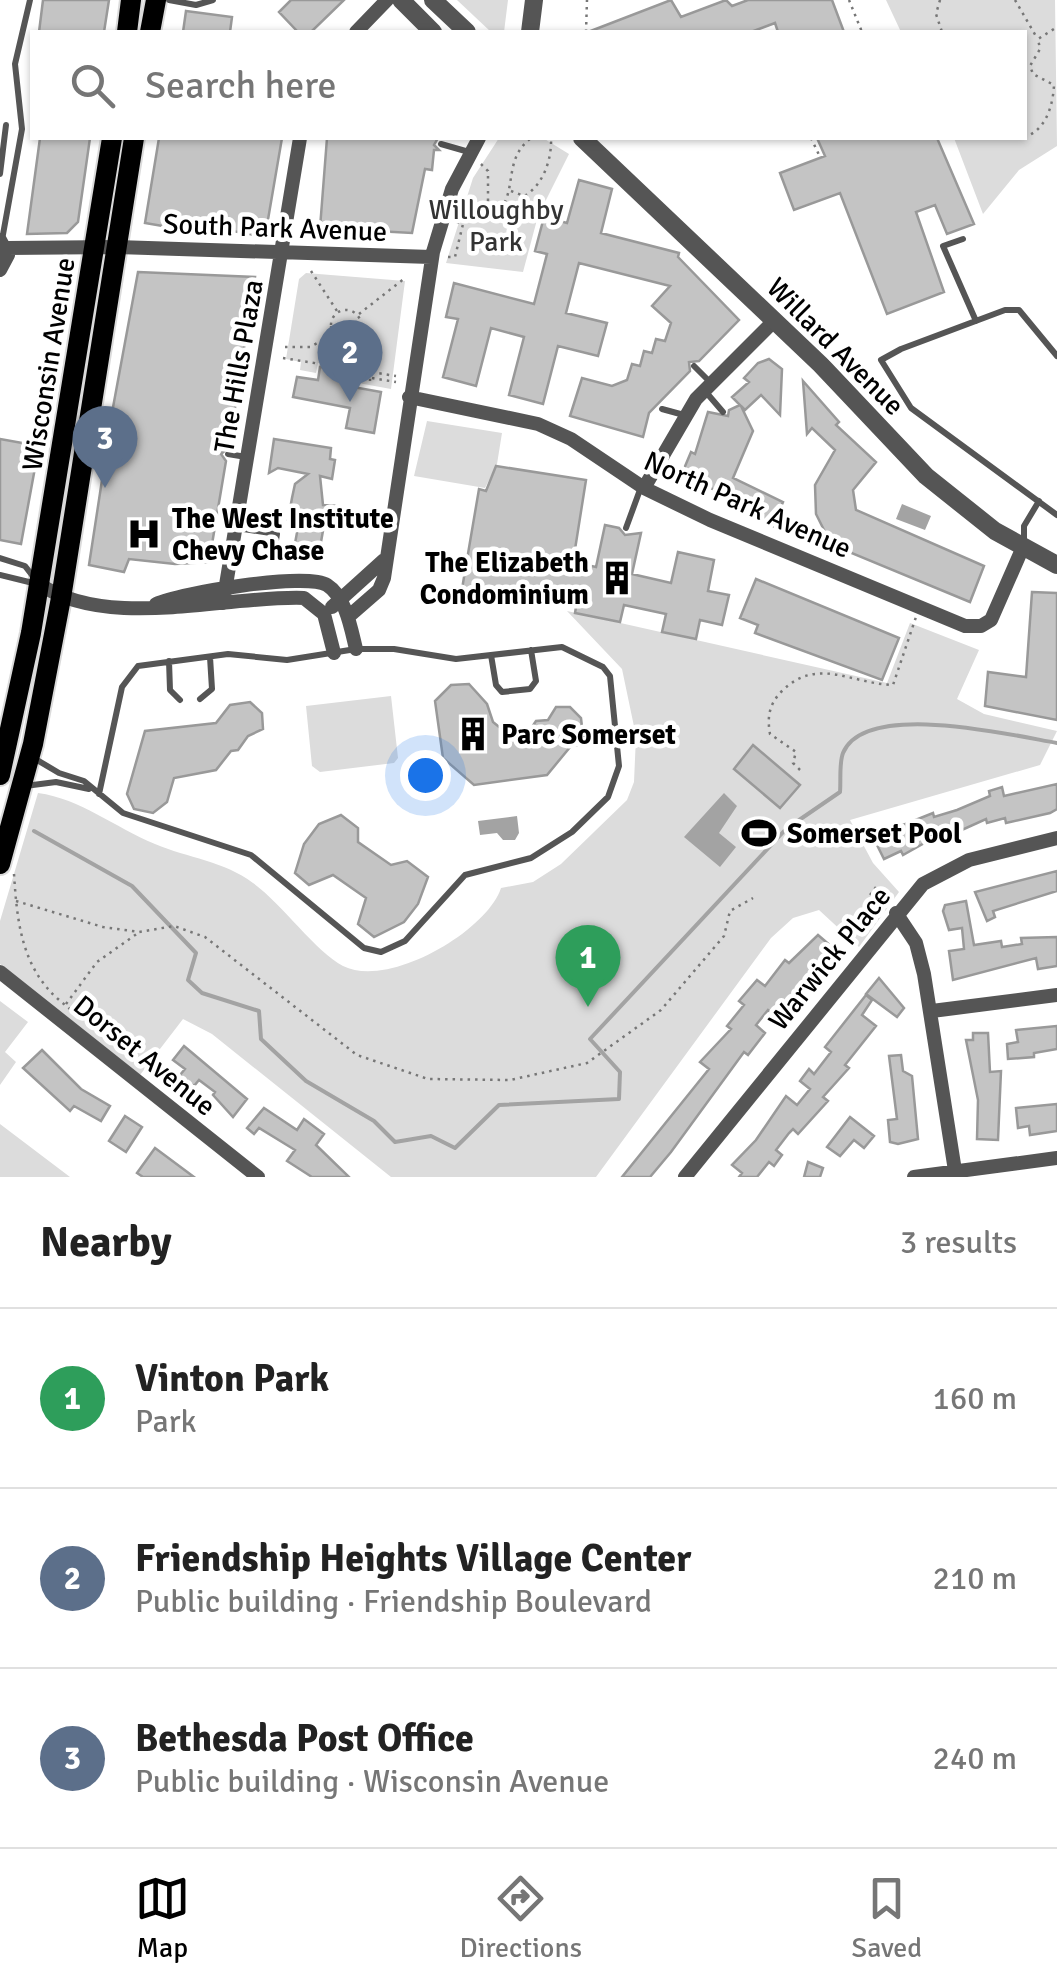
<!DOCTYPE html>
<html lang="en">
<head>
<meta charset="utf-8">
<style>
	:root { --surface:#fff; --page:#f2f2f2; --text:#222; --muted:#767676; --line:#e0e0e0; --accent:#000 }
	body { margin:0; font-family:Signika,sans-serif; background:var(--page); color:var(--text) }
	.you { position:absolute; left:425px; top:775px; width:35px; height:35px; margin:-25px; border:8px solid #fff; border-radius:50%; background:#1a73e8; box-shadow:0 0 0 15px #1a73e833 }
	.badge { display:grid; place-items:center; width:65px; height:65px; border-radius:50%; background:var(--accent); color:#fff; font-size:32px; font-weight:700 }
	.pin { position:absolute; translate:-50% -82px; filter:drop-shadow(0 2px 5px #0008) }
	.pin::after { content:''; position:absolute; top:52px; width:35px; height:30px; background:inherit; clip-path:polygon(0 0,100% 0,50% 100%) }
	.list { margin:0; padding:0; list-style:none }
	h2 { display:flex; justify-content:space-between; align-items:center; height:130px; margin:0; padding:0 40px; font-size:42px }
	h2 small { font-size:32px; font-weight:400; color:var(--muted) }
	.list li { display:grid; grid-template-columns:65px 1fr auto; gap:30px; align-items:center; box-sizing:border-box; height:180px; padding:0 40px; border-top:2px solid var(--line) }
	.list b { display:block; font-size:38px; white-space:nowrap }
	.list p { margin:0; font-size:32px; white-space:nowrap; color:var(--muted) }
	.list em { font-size:32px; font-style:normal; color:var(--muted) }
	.icon { flex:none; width:55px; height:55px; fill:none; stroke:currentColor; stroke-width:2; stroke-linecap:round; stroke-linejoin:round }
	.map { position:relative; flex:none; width:1057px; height:1177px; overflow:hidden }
	.search { position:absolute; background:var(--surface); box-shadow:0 2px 8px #0004; left:30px; right:30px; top:30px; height:110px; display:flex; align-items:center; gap:25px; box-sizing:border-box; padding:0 35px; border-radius:0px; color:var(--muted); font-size:38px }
	.sheet { height:670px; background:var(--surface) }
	nav { display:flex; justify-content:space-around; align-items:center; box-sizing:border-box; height:140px; border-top:2px solid var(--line); background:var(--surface); font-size:28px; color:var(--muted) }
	nav a { display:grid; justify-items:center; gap:5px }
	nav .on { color:var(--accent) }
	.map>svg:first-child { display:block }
	.green { fill:#dcdcdc }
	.water { fill:#a3a3a3 }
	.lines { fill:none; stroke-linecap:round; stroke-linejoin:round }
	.stream { stroke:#a3a3a3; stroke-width:4 }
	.building { fill:#c4c4c4; stroke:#999; stroke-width:2.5 }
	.primary-casing { stroke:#dbdbdb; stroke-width:24 }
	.path { stroke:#777; stroke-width:2.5; stroke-dasharray:2.5 5; stroke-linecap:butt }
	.service { stroke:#555; stroke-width:6 }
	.minor { stroke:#555; stroke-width:14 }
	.tertiary { stroke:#555; stroke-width:18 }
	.primary { stroke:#000; stroke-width:20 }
	.labels { text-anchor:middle; stroke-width:9; stroke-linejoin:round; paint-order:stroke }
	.park-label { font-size:28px; fill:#333; stroke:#fff }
	.street-label { font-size:28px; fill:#000; stroke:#fff }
	.poi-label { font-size:28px; font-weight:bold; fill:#000; stroke:#fff; text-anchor:start }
</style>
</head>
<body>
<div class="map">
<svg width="1057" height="1177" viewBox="0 0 1057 1177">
	<rect width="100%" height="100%" fill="#fff"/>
	<path class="green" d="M457,0H508L504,32H491Z
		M886,0H1055L1057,146L1019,170L983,214L954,138H1024V32H901Z
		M499,138H543L569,154L538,216L523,272L446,263L473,178Z
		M306,273L405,281L391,389L358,383L359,370L318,363L316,373L300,370L301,362L286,359L299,279Z
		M427,421L502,433L497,464L485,488L414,476Z
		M567,611L887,683L910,623L979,650L957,699L984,714L1057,731L1040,765L850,820L873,863L899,892L859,947L819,910L793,918L771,938L596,1177H391L212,1034L183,1019L140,1075L0,964V921L38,793C81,799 114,827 155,844C188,858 224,861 253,883C281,903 316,952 343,966C389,989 487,931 501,888L533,882L561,864L627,800L634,782L636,736L622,669Z
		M391,696L398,758L394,763L320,772L312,766L306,706Z
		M0,1001L28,1022L5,1052L16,1062L0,1085Z
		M0,1124L70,1177H0Z"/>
	<path class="water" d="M902,504L931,516L925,530L896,519Z
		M724,793L737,806L719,833L736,847L720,867L684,837Z
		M517,816L519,833L515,840H503L497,833L480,835L478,821Z"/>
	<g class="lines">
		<path class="stream" d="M34,831L132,886L196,953L188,980L202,993L259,1011L261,1039L306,1081L374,1121L395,1142L431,1136L455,1148L499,1105L619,1099L620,1072L590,1039L786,829L840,792C841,781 839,763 843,753C865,700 1011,735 1057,743"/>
	</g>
	<path class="building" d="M43,0H109L104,32H39Z
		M291,0H344L311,32H298L279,12Z
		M671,0L681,17L726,0L732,6L748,0H832L844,32H778L775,23L751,32H588Z
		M186,11L232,17L230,32H183Z
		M40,138H90L78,222L67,233L27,234Z
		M159,138H282L265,237L194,224L192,231L145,223Z
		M327,138H438L434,145L439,150H434L432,170L425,169L412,233L320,228Z
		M817,138H937L974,224L947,234L935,205L916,212L944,292L887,314L840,193L794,210L780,173L825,156Z
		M579,180L612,189L601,233L679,253L678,257L739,320L699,361L689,362L690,371L649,413L643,437L570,416L582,378L612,386L627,380L632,364L640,366L644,351L652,353L656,339L665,341L671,323L652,306L670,286L579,263L566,313L607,323L598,356L558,346L543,404L509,395L524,337L491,328L476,386L443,377L458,319L446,317L454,283L534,304L547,254L535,251L544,217L567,223Z
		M138,272L255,277L229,447L221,454L226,461L209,562L175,564L129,559L124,572L89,565L106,454L118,456L122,432L109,429Z
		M769,359L782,369L780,415L761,395L745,410L741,406L753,431L733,478L783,502L773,526L737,509L740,500L708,487L705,494L678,483L691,452L695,454L708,412L728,416L729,410L740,405L732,397L749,382L744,378L758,363Z
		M320,367L355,373L353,387L381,392L374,433L346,428L350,408L293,397L297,377L318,380Z
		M803,381L839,422L836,425L876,462L853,490L856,510L984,566L970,602L849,552L825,532L816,514L815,485L835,450L812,428L807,434Z
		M0,439L39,446L21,544L0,540Z
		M274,439L331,448L330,459L335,460L332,479L320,476L323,505L340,506L352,515L347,529L324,525L318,559L293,554L299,522L288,520L292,498L295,484L308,474L278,468L269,473Z
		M496,466L586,480L573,562L596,567L605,525L619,528L625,535L641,533L632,574L671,583L678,552L714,560L708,591L729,595L722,625L700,620L696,639L662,632L666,614L624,605L620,622L575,613L576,607L462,589L479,489L486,491Z
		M756,579L899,638L882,680L755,633L758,625L740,618Z
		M1032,592L1057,593V720L985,706L988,672L1026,677Z
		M469,684L487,704L493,722L509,735L528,733L536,721L548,720L556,707H570L581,718L584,744L571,746L547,775L474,785L443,758L435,701L451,685Z
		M250,702L262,713L263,729L248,736L238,750L231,751L216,770L174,778L167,802L153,813L134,809L127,794L145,731L216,723L230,705Z
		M753,745L800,785L780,808L734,769Z
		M1057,784V809L1050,813L1006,823L1005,818L987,823L986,819L953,834L951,828L903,855L901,851L884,859L873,837L933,813L934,817L957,810L990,796L989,791L1002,787L1004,796Z
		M341,815L358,828V842L391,865L407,861L428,877L418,904L404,922L374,937L358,924L366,898L333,875L309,885L295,873L304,844L319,824Z
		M1057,871V891L993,911L995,917L987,921L975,892Z
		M966,901L974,945L1001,941L1002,947L1022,944L1021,938L1057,937V966L1038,969L1036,958L953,980L949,951L964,949L962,928L949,930L943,911L945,905Z
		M818,935L832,947L778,1018L768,1010L756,1025L765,1033L748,1055L744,1052L671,1152L650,1177H622L709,1069L700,1062L731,1029L727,1026L744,1005L739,1001L757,980L765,986L785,960L789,963Z
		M879,978L904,1008L897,1017L866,994Z
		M866,995L872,1000L862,1015L876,1026L845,1065L849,1068L823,1097L828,1101L798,1134L793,1129L789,1133L776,1150L782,1155L774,1166L769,1162L757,1177H739L742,1173L732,1165L756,1140L786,1096L797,1105L810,1089L800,1081L809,1069L814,1074L831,1052L825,1047Z
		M1057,1026V1049L1034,1053V1057L1008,1059L1007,1044L1018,1042L1016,1030Z
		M973,1033H988L990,1072L1001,1071L998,1140L977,1139L978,1100L966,1040H973Z
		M184,1046L247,1099L233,1117L213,1095L215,1092L199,1080L194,1086L180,1075L185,1069L173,1060Z
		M42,1050L81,1089L110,1106L101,1121L74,1106L70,1111L23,1068Z
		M901,1055L903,1071L912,1076L918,1139L898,1144L890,1142L888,1120L897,1119L889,1056Z
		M1057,1104V1131L1030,1135L1029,1126L1018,1128L1016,1108Z
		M264,1108L297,1130L304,1119L324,1134L316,1145L349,1177H312L287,1161L295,1150L259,1128L254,1134L247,1128Z
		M125,1116L142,1127L126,1152L109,1141Z
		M850,1117L874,1136L864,1148L854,1140L840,1156L827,1147Z
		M155,1148L194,1177H143L137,1173Z
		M808,1162L823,1168L820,1177H804Z"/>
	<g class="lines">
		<g class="primary-casing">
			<path id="primary" d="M127,32L131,0
				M150,32L156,0
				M0,775L31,633L112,138
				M0,864L33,744L61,598L134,138"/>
		</g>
		<path class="path" d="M849,0L862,32
			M940,0L936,14L942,32
			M1015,0L1037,38
			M586,32L587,0
			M1024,137C1046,131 1053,105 1054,85L1033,74L1030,66L1040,49L1038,39L1057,27
			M811,138L820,157
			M481,164L488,171V205L493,214
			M511,191L524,196C543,186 552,159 551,138
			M459,216L486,219C524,202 498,163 531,138
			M448,257H455L463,224L457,222
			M311,271L337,311
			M331 325a15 15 0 1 1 30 0a15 15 0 1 1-30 0Z
			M359,314L405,278
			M357,338L370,356V381
			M285,347H310L332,335
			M283,358L396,376
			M341,367L345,342
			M372,378L396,382
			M800,770L793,763L796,752L770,734C767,717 769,704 782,691C817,656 852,684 893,685L916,617
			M14,874C17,920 21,966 58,999C78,1017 102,1031 120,1049
			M876,887L870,895L876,917
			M16,901L103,927L139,932L174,926L205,937L357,1055L428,1079L510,1080L587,1063L661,1010L724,936L730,911L753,898
			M66,1004L97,962L138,933"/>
		<path class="service" d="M169,0L196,5L213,0
			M441,144L469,152
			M0,174L6,125
			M963,239L943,246L976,321
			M2,240L22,129L15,64L30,0
			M1057,356L1019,310H1005L901,349L881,360L911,408L1057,515
			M694,366L710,382
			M705,391L723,412
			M662,409L684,415
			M228,454L246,457
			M237,528L277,534L274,553
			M626,528L641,487
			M1024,541V526L1039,501
			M0,558L25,566L35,579
			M0,575L33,583
			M491,655L496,685L502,692L530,689L536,681L531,650
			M169,661L170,690L180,700
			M200,699L212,689L210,657
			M32,757L59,773L84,781L123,813L251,855L364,948L381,952L405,941L465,875L531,858L572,832L608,797L619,766L610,676L603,667L562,647L456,659L394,649H356L287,660L228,654L138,666L122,687L99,794
			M25,786L56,782L89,789"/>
		<path class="minor" d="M356,32L387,0
			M0,240L8,255L0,270
			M7,248L117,247L431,257
			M409,397L538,424L571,439L644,488L710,520L965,626H981L991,620L1023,547
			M644,488L696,399L774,321
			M39,584C109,631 224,595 304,598L324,614L334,653
			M223,603L300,138
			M156,604C180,593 306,572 327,585C346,597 351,629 356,649
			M332,607L384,560
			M348,617L379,590L384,578L433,252L452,189L479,138
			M896,913L916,943L924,974L956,1177
			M0,972L258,1177
			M932,1011L1057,995
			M685,1177L923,884L969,860L1057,838
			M914,1177L1057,1158"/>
		<path class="tertiary" d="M401,0L433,32
			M433,0L467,32
			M530,32L534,0
			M582,138L821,365L926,476L995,531L1057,565"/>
		<use href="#primary" class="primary"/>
	</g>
	<defs>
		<g id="hospital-bare" transform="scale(2.7)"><path d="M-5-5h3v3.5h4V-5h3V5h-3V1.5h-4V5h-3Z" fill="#000" stroke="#fff" stroke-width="2.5" paint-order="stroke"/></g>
		<g id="building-bare" transform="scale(2.7)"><path d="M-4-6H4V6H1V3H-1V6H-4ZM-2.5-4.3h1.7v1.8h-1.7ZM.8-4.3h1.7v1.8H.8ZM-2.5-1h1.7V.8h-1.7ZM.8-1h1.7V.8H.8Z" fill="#000" stroke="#fff" stroke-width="2.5" paint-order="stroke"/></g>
		<g id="stadium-bare" transform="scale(2.7)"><path d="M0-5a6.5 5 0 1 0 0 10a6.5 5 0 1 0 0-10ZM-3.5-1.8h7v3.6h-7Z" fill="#000" stroke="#fff" stroke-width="2.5" paint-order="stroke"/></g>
	</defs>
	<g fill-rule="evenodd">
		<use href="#hospital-bare" x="144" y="534"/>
		<use href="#building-bare" x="617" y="578"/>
		<use href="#building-bare" x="473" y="734"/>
		<use href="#stadium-bare" x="759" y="833"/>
	</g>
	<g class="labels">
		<g class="park-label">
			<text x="496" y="219">Willoughby<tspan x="496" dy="32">Park</tspan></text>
		</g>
		<g class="street-label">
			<text transform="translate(275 227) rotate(2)" y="10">South Park Avenue</text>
			<text transform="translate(836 346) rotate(45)" y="10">Willard Avenue</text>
			<text transform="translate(48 364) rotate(-81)" y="10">Wisconsin Avenue</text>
			<text transform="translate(238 366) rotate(-80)" y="10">The Hills Plaza</text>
			<text transform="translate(748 504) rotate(24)" y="10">North Park Avenue</text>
			<text transform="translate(829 958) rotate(-51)" y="10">Warwick Place</text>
			<text transform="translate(145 1055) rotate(39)" y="10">Dorset Avenue</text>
		</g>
		<g class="poi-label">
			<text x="172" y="528">The West Institute<tspan x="172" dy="32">Chevy Chase</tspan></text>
			<text x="589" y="572" text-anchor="end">The Elizabeth<tspan x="589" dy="32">Condominium</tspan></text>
			<text x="501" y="744">Parc Somerset</text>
			<text x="787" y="843">Somerset Pool</text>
		</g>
	</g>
</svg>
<div class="you"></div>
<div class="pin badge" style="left:588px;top:1007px;background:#2e9e5b">1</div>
<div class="pin badge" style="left:350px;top:402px;background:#5c6f8a">2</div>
<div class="pin badge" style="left:105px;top:488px;background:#5c6f8a">3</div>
<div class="search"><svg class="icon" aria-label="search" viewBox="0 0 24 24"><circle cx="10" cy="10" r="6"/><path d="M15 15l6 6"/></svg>Search here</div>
</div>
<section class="sheet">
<h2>Nearby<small>3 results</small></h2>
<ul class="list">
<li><span class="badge" style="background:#2e9e5b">1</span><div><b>Vinton Park</b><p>Park</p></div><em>160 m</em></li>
<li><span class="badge" style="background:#5c6f8a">2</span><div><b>Friendship Heights Village Center</b><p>Public building · Friendship Boulevard</p></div><em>210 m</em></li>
<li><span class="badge" style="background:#5c6f8a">3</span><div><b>Bethesda Post Office</b><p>Public building · Wisconsin Avenue</p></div><em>240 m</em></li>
</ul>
</section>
<nav>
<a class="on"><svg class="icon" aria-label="map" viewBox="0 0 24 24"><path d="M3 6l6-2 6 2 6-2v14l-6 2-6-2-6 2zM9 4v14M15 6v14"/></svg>Map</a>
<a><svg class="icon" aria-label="directions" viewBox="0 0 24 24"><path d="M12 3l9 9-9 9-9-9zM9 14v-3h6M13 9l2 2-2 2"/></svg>Directions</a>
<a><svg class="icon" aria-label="saved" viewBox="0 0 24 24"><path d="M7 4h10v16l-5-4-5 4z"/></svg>Saved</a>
</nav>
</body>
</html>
